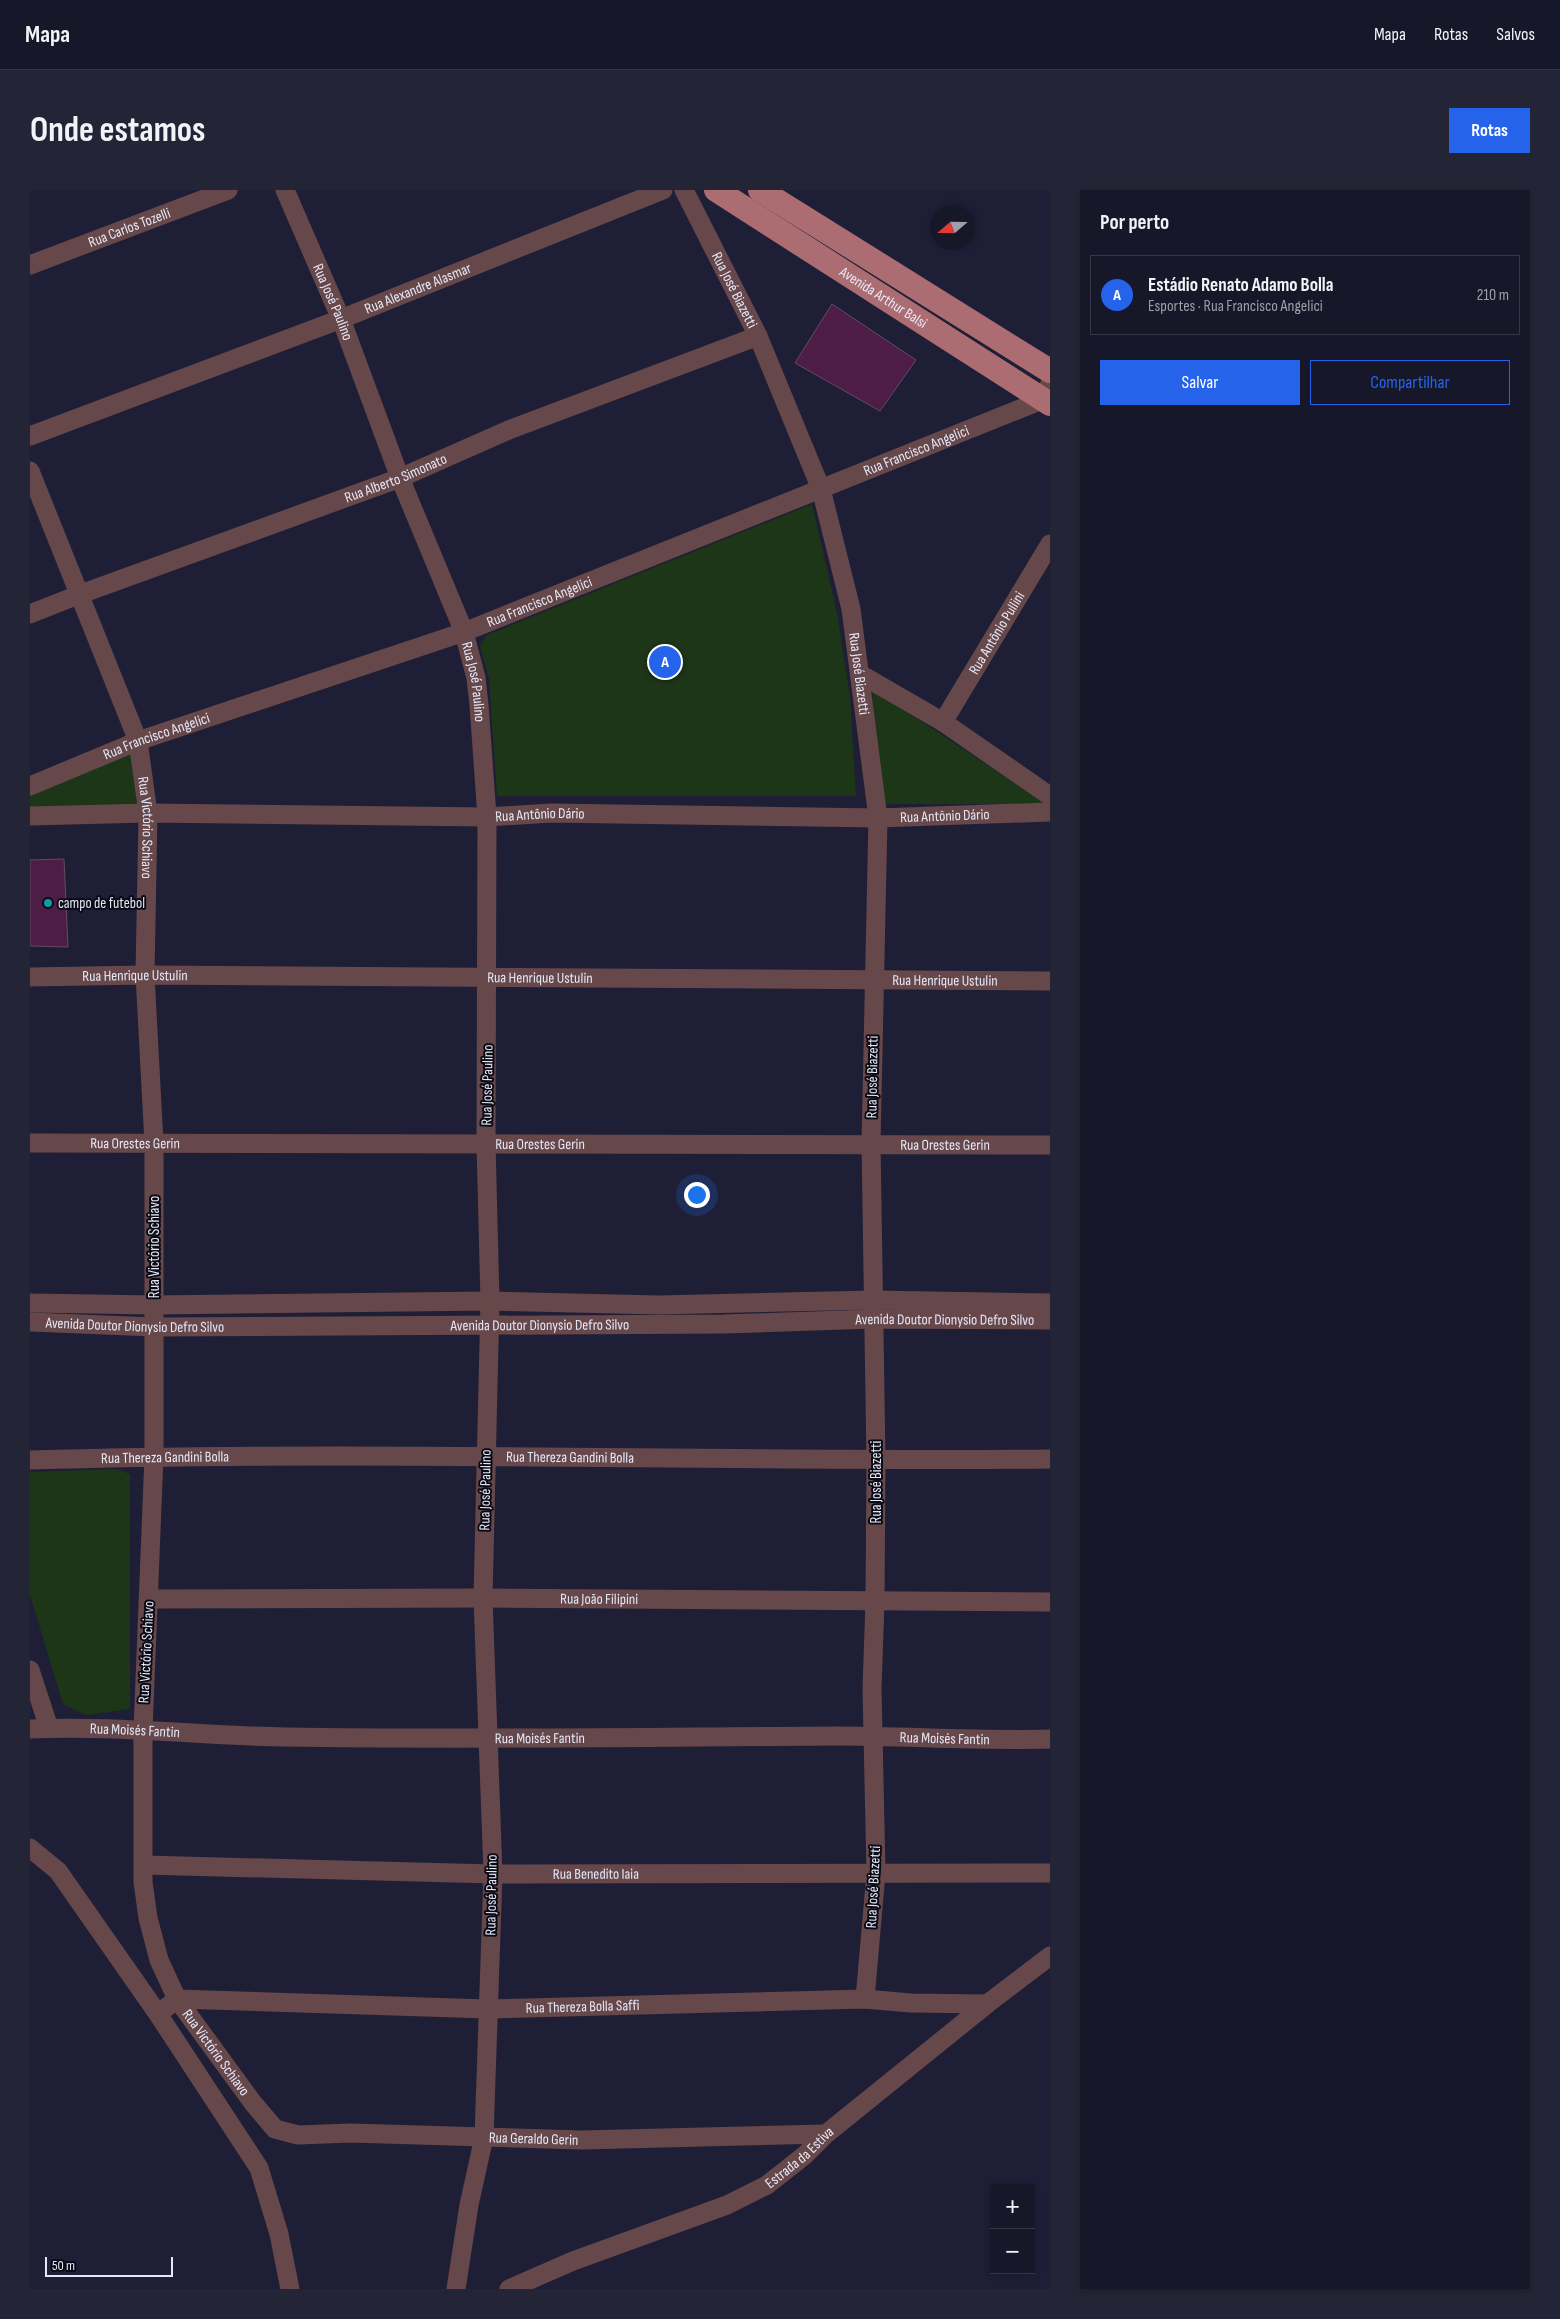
<!DOCTYPE html>
<html lang="pt">
<head>
<meta charset="utf-8">
<style>
	:root { --surface:#161729; --page:#232435; --text:#f1f3f6; --muted:#9e9fa8; --line:#353646; --accent:#2563eb }
	body { margin:0; font-family:"Sofia Sans Condensed",sans-serif; background:var(--page); color:var(--text) }
	.controls { position:absolute; right:15px; bottom:15px; display:grid; overflow:hidden; border-radius:0px; box-shadow:0 2px 8px #0003 }
	.controls button { width:45px; height:45px; display:grid; place-items:center; padding:0; border:0; border-bottom:1px solid var(--line); background:var(--surface); color:var(--text); font:25px sans-serif }
	.compass { position:absolute; left:900px; top:15px; width:45px; height:45px; border-radius:50%; background:var(--surface); box-shadow:0 2px 8px #0003; rotate:250deg }
	.scale { position:absolute; left:15px; bottom:12px; width:128px; box-sizing:border-box; padding-left:5px; border:2px solid #e5e7f7; border-top:0; font-size:14px; line-height:18px; white-space:nowrap; color:#e5e7f7; -webkit-text-stroke:4px #090a14; paint-order:stroke }
	.you { position:absolute; left:666px; top:1004px; width:18px; height:18px; margin:-12px; border:4px solid #fff; border-radius:50%; background:#1a73e8; box-shadow:0 0 0 8px #1a73e833 }
	.badge { display:grid; place-items:center; width:32px; height:32px; border-radius:50%; background:var(--accent); color:#fff; font-size:16px; font-weight:700 }
	.pin { position:absolute; translate:-50% -50%; border:2px solid #fff; box-shadow:0 1px 5px #0006 }
	.list { margin:0; padding:0; list-style:none }
	h2 { display:flex; justify-content:space-between; align-items:center; height:65px; margin:0; padding:0 20px; font-size:21px }
	h2 small { font-size:16px; font-weight:400; color:var(--muted) }
	.list li { display:grid; grid-template-columns:32px 1fr auto; gap:15px; align-items:center; box-sizing:border-box; height:80px; margin:0 10px 10px; padding:0 10px; border:1px solid var(--line); border-radius:0px }
	.list b { display:block; font-size:19px; white-space:nowrap }
	.list p { margin:0; font-size:16px; white-space:nowrap; color:var(--muted) }
	.list em { font-size:16px; font-style:normal; color:var(--muted) }
	.actions { display:flex; gap:10px; padding:15px 20px }
	.actions a { flex:1; padding:11px 0; border:1px solid var(--accent); border-radius:0px; text-align:center; font-size:18px; color:var(--accent) }
	.actions .main { background:var(--accent); color:#fff }
	.map { position:relative; flex:none; width:1020px; height:2099px; overflow:hidden; border-radius:0px }
	header { display:flex; align-items:center; gap:30px; box-sizing:border-box; height:70px; padding:0 25px; background:var(--surface); border-bottom:1px solid var(--line) }
	header strong { font-size:24px }
	nav { display:flex; gap:28px; margin-inline-start:auto; font-size:18px }
	.intro { display:flex; align-items:center; justify-content:space-between; box-sizing:border-box; height:120px; padding:0 30px }
	h1 { margin:0; font-size:35px }
	.button { padding:12px 22px; border-radius:0px; background:var(--accent); color:#fff; font-size:18px; font-weight:700 }
	main { display:flex; gap:30px; padding:0 30px }
	aside { flex:1; background:var(--surface); border-radius:0px; box-shadow:0 2px 8px #0003 }
	.map>svg:first-child { display:block }
	.green { fill:#1d3617 }
	.building { fill:#4d1c47; stroke:#634b5f }
	.lines { fill:none; stroke-linecap:round; stroke-linejoin:round }
	.minor { stroke:#67484a; stroke-width:19 }
	.major { stroke:#ab6c72; stroke-width:24 }
	.culture-dot { fill:#0f9aa8; stroke:#090a14; stroke-width:2 }
	.labels { text-anchor:middle; stroke-width:4; stroke-linejoin:round; paint-order:stroke }
	.street-label { font-size:15px; fill:#e5e7f7; stroke:#090a14 }
	.poi-label { font-size:15px; fill:#e5e7f7; stroke:#090a14; text-anchor:start }
</style>
</head>
<body>
<header>
<strong>Mapa</strong>
<nav><a>Mapa</a><a>Rotas</a><a>Salvos</a></nav>
</header>
<div class="intro"><h1>Onde estamos</h1><a class="button">Rotas</a></div>
<main>
<div class="map">
<svg width="1020" height="2099" viewBox="0 0 1020 2099">
	<rect width="100%" height="100%" fill="#1e1f37"/>
	<path class="green" d="M782,314L807,423L820,507L826,606H467L459,488L450,456L457,445Z
		M842,499L1017,614H851Z
		M104,554L114,616L0,620V598Z
		M87,1279L100,1284V1519L56,1525L33,1514L0,1405V1282Z"/>
	<path class="building" d="M802,114L886,170L850,221L765,173Z
		M34,669L38,757L0,756V670Z"/>
	<g class="lines">
		<g class="minor">
			<path id="s1" d="M255,0L311,129L370,288L434,442L446,488L449,515L457,627L456,953L460,1111L453,1408L463,1684L454,1947L439,2015L426,2099"/>
			<path id="s2" d="M654,0L728,146L791,299L821,419L848,628L841,953L846,1271L845,1411L842,1499L846,1683L835,1809"/>
			<path id="s3" d="M0,75L198,0"/>
			<path id="s4" d="M0,246L311,129L633,0"/>
			<path id="s5" d="M0,281L108,551L118,623L115,785L124,953V1266L113,1540V1692L118,1728L129,1770L147,1809L223,1913L245,1939L268,1945L321,1943L551,1950L796,1944"/>
			<path id="s6" d="M0,424L48,405L370,288L481,239L728,146"/>
			<path d="M830,484L913,532L1020,606"/>
			<path id="s7" d="M913,532L1020,354"/>
			<path id="s8" d="M0,596L108,551L434,442L1012,210L1020,194"/>
			<path id="s9" d="M0,626L118,623L457,627L521,623L848,628L1020,622"/>
			<path id="s10" d="M0,787L115,785L1020,791"/>
			<path id="s11" d="M0,953L1020,955"/>
			<path d="M0,1113L124,1115L460,1111L629,1115L842,1110L1020,1113"/>
			<path id="s12" d="M0,1132L124,1137L693,1134L843,1129L1020,1130"/>
			<path id="s13" d="M0,1270C340,1260 680,1272 1020,1269"/>
			<path id="s14" d="M119,1409L453,1408L1020,1412"/>
			<path d="M0,1480L19,1538"/>
			<path id="s15" d="M0,1539C85,1535 171,1546 256,1547C439,1550 622,1547 805,1546C877,1546 948,1551 1020,1549"/>
			<path d="M0,1658L28,1681L128,1824L229,1978L249,2044L260,2099"/>
			<path id="s16" d="M114,1675L463,1684L1020,1683"/>
			<path id="s17" d="M128,1824L147,1809L457,1819L835,1809L881,1813L957,1814"/>
			<path id="s18" d="M479,2099L543,2071L697,2015L737,1995L775,1965L796,1944L957,1814L1020,1766"/>
		</g>
		<g class="major">
			<path id="s19" d="M686,0L1020,214"/>
			<path d="M730,0L1020,181"/>
		</g>
	</g>
	<circle class="culture-dot" cx="18" cy="713" r="5"/>
	<g class="labels">
		<g class="street-label">
			<text dy="5" stroke="none"><textPath href="#s3" startOffset="106">Rua Carlos Tozelli</textPath></text>
			<text dy="5" stroke="none"><textPath href="#s4" startOffset="415">Rua Alexandre Alasmar</textPath></text>
			<text dy="5" stroke="none"><textPath href="#s2" startOffset="112">Rua José Biazetti</textPath></text>
			<text dy="5" stroke="none"><textPath href="#s19" startOffset="199">Avenida Arthur Balsi</textPath></text>
			<text dy="5" stroke="none"><textPath href="#s1" startOffset="122">Rua José Paulino</textPath></text>
			<text dy="5" stroke="none"><textPath href="#s8" startOffset="948">Rua Francisco Angelici</textPath></text>
			<text dy="5" stroke="none"><textPath href="#s6" startOffset="390">Rua Alberto Simonato</textPath></text>
			<text dy="5" stroke="none"><textPath href="#s8" startOffset="542">Rua Francisco Angelici</textPath></text>
			<text dy="5" stroke="none"><textPath href="#s7" startOffset="104">Rua Antônio Pullini</textPath></text>
			<text dy="5" stroke="none"><textPath href="#s2" startOffset="518">Rua José Biazetti</textPath></text>
			<text dy="5" stroke="none"><textPath href="#s1" startOffset="528">Rua José Paulino</textPath></text>
			<text dy="5" stroke="none"><textPath href="#s8" startOffset="136">Rua Francisco Angelici</textPath></text>
			<text dy="5" stroke="none"><textPath href="#s9" startOffset="510">Rua Antônio Dário</textPath></text>
			<text dy="5" stroke="none"><textPath href="#s9" startOffset="915">Rua Antônio Dário</textPath></text>
			<text dy="5" stroke="none"><textPath href="#s5" startOffset="378">Rua Victório Schiavo</textPath></text>
			<text dy="5" stroke="none"><textPath href="#s10" startOffset="105">Rua Henrique Ustulin</textPath></text>
			<text dy="5" stroke="none"><textPath href="#s10" startOffset="510">Rua Henrique Ustulin</textPath></text>
			<text dy="5" stroke="none"><textPath href="#s10" startOffset="915">Rua Henrique Ustulin</textPath></text>
			<text transform="translate(842 887) rotate(-89)" y="5">Rua José Biazetti</text>
			<text transform="translate(457 895) rotate(-89)" y="5">Rua José Paulino</text>
			<text dy="5" stroke="none"><textPath href="#s11" startOffset="105">Rua Orestes Gerin</textPath></text>
			<text dy="5" stroke="none"><textPath href="#s11" startOffset="510">Rua Orestes Gerin</textPath></text>
			<text dy="5" stroke="none"><textPath href="#s11" startOffset="915">Rua Orestes Gerin</textPath></text>
			<text transform="translate(124 1057) rotate(-90)" y="5">Rua Victório Schiavo</text>
			<text dy="5" stroke="none"><textPath href="#s12" startOffset="915">Avenida Doutor Dionysio Defro Silvo</textPath></text>
			<text dy="5" stroke="none"><textPath href="#s12" startOffset="510">Avenida Doutor Dionysio Defro Silvo</textPath></text>
			<text dy="5" stroke="none"><textPath href="#s12" startOffset="105">Avenida Doutor Dionysio Defro Silvo</textPath></text>
			<text dy="5" stroke="none"><textPath href="#s13" startOffset="135">Rua Thereza Gandini Bolla</textPath></text>
			<text dy="5" stroke="none"><textPath href="#s13" startOffset="540">Rua Thereza Gandini Bolla</textPath></text>
			<text transform="translate(846 1292) rotate(-90)" y="5">Rua José Biazetti</text>
			<text transform="translate(455 1300) rotate(-89)" y="5">Rua José Paulino</text>
			<text dy="5" stroke="none"><textPath href="#s14" startOffset="450">Rua João Filipini</textPath></text>
			<text transform="translate(116 1462) rotate(-87)" y="5">Rua Victório Schiavo</text>
			<text dy="5" stroke="none"><textPath href="#s15" startOffset="105">Rua Moisés Fantin</textPath></text>
			<text dy="5" stroke="none"><textPath href="#s15" startOffset="510">Rua Moisés Fantin</textPath></text>
			<text dy="5" stroke="none"><textPath href="#s15" startOffset="915">Rua Moisés Fantin</textPath></text>
			<text dy="5" stroke="none"><textPath href="#s16" startOffset="452">Rua Benedito Iaia</textPath></text>
			<text transform="translate(843 1697) rotate(-87)" y="5">Rua José Biazetti</text>
			<text transform="translate(461 1705) rotate(-89)" y="5">Rua José Paulino</text>
			<text dy="5" stroke="none"><textPath href="#s17" startOffset="430">Rua Thereza Bolla Saffi</textPath></text>
			<text dy="5" stroke="none"><textPath href="#s5" startOffset="1622">Rua Victório Schiavo</textPath></text>
			<text dy="5" stroke="none"><textPath href="#s5" startOffset="1978">Rua Geraldo Gerin</textPath></text>
			<text dy="5" stroke="none"><textPath href="#s18" startOffset="321">Estrada da Estiva</textPath></text>
		</g>
		<g class="poi-label">
			<text x="28" y="718">campo de futebol</text>
		</g>
	</g>
</svg>
<div class="controls">
<button>+</button>
<button>−</button>
</div>
<svg class="compass" viewBox="-18 -18 36 36"><path d="M0-13l5 13h-10z" fill="#e53935"/><path d="M0 13l5-13h-10z" fill="#9e9fa8"/></svg>
<div class="scale">50 m</div>
<div class="you"></div>
<div class="pin badge" style="left:635px;top:472px">A</div>
</div>
<aside>
<h2>Por perto<small></small></h2>
<ul class="list">
<li><span class="badge">A</span><div><b>Estádio Renato Adamo Bolla</b><p>Esportes · Rua Francisco Angelici</p></div><em>210 m</em></li>
</ul>
<div class="actions"><a class="main">Salvar</a><a>Compartilhar</a></div>
</aside>
</main>
</body>
</html>
